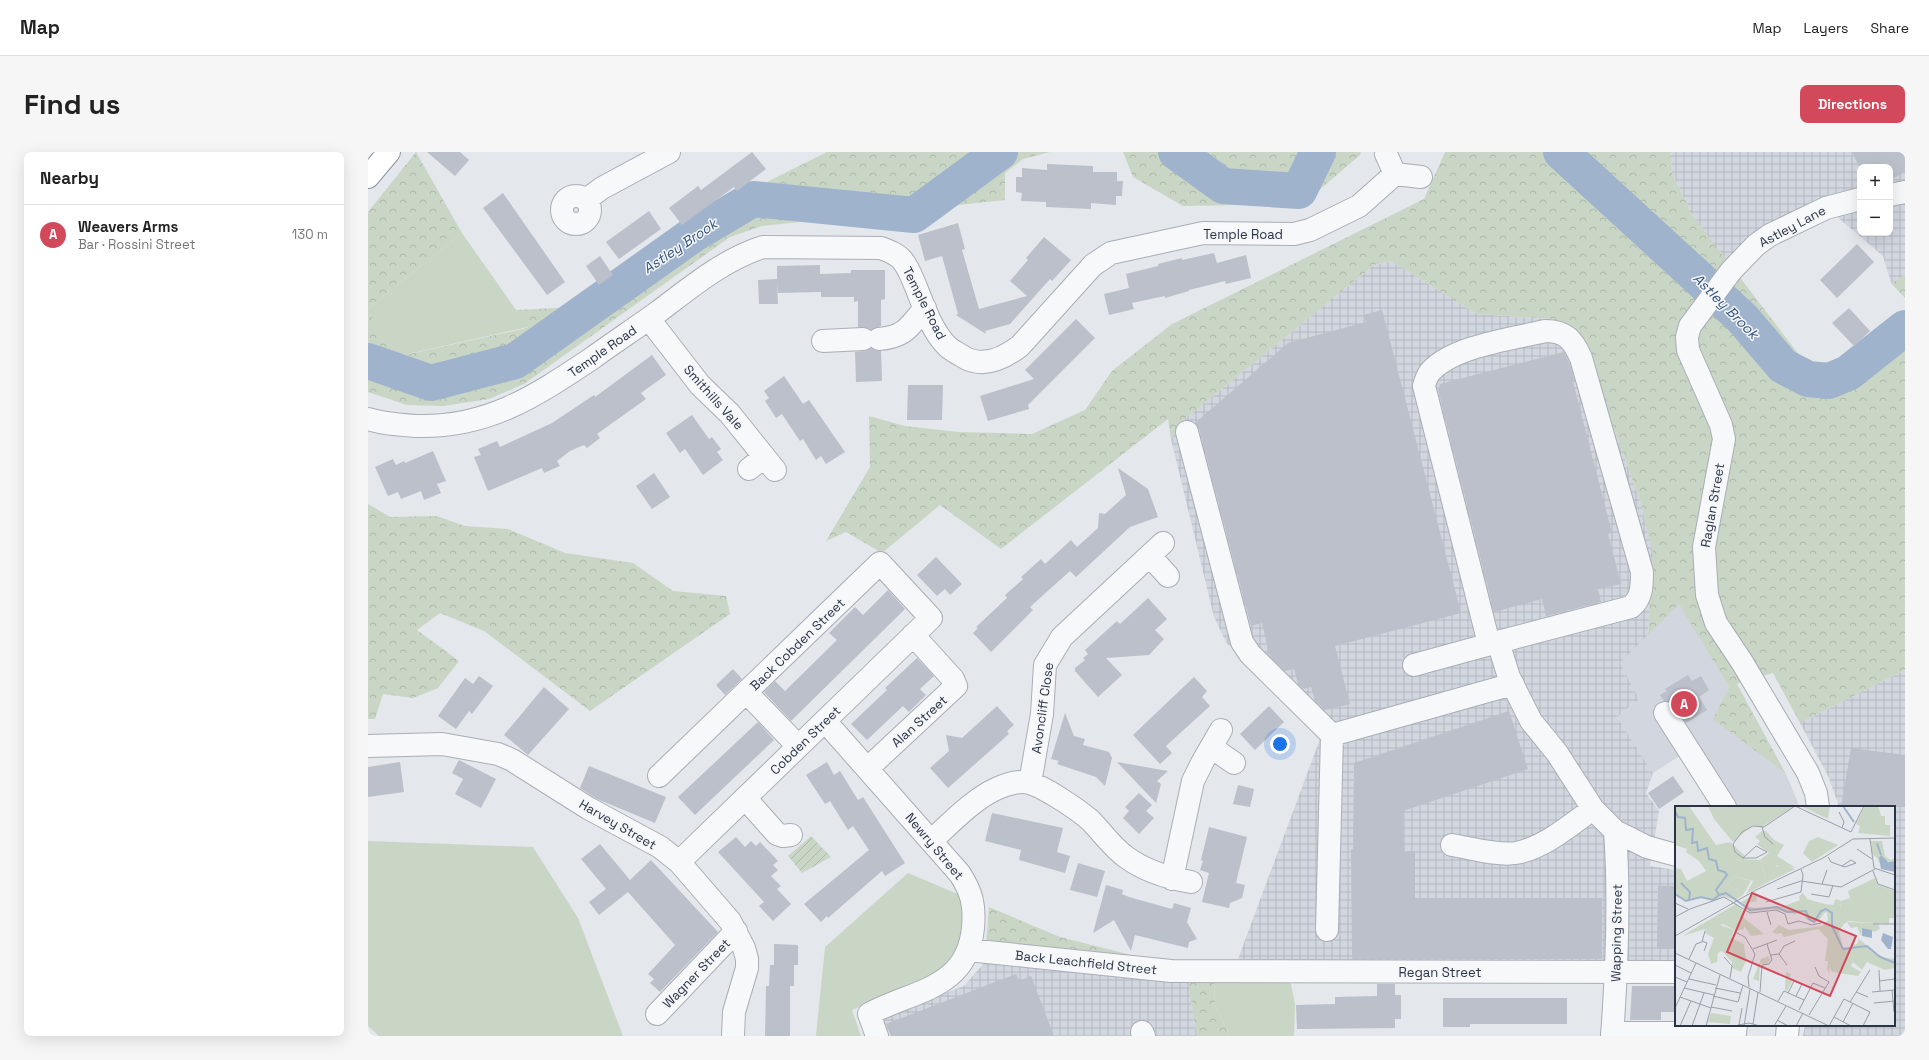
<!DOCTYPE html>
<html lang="en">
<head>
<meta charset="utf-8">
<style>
	:root { --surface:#fff; --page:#f6f6f6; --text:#222; --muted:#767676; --line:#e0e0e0; --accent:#d1495b }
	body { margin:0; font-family:"Space Grotesk",sans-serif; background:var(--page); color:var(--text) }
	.controls { position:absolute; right:12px; top:12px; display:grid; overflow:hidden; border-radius:8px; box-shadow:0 4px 16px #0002 }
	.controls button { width:36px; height:36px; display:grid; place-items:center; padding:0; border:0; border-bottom:1px solid var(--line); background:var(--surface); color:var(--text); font:20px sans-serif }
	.you { position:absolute; left:912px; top:592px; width:14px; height:14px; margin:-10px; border:3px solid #fff; border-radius:50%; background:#1a73e8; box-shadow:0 0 0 6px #1a73e833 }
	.badge { display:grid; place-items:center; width:26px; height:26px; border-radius:50%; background:var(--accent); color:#fff; font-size:13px; font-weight:700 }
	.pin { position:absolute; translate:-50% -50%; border:2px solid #fff; box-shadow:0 1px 4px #0006 }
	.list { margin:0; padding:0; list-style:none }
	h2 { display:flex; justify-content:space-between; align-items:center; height:52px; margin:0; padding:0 16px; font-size:17px }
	h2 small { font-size:13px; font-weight:400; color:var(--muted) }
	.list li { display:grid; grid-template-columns:26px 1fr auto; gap:12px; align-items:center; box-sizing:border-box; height:60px; padding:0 16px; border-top:1px solid var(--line) }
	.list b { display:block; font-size:15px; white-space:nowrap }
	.list p { margin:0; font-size:13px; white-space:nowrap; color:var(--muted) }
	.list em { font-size:13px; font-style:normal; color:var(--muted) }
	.map { position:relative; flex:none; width:1537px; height:884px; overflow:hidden; border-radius:8px }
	header { display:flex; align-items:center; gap:24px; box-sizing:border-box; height:56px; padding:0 20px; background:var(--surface); border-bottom:1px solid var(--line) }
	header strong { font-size:19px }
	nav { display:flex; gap:22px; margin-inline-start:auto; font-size:14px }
	.intro { display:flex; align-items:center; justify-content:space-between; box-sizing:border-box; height:96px; padding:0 24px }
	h1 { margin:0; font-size:28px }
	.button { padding:10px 18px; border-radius:8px; background:var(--accent); color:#fff; font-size:14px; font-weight:700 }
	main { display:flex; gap:24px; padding:0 24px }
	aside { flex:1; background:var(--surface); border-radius:8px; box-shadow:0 4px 16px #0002 }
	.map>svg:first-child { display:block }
	.built { fill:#d2d6de }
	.industrial { fill:url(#industrial-grid); fill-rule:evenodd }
	.grass { fill:#c9d6c5 }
	.forest { fill:url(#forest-crowns) }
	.garden { fill:url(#garden-furrows) }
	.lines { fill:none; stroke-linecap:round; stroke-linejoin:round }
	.river { stroke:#9fb4cc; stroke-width:36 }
	.building { fill:#bbc0ca }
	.minor-casing { stroke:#a9aeb7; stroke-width:24 }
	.highway-casing { stroke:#8b94a3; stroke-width:24 }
	.minor { stroke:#f7f8fa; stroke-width:22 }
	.highway { stroke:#fff; stroke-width:22 }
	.labels { text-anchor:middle; stroke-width:3; stroke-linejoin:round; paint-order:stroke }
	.street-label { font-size:13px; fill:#2b3445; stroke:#f4f6f9 }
	.water-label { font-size:14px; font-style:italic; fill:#34527a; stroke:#f4f6f9 }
	.inset-river { fill:none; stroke:#9fb4cc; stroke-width:2 }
	.inset-road { fill:none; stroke:#9a9fa9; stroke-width:1 }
	.view { fill:#d1495b; fill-opacity:0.15; stroke:#d1495b; stroke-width:2 }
	.inset-edge { fill:none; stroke:#2b3445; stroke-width:2 }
</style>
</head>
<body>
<header>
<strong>Map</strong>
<nav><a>Map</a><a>Layers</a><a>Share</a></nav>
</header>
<div class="intro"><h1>Find us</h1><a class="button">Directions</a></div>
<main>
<aside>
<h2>Nearby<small></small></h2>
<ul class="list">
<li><span class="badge">A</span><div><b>Weavers Arms</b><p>Bar · Rossini Street</p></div><em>130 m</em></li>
</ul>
</aside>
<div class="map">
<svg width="1537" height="884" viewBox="0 0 1537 884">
	<defs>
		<pattern id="industrial-grid" width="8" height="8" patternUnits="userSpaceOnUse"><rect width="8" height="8" fill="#d2d6de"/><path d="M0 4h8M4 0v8" fill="none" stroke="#b4b8c0"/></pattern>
		<pattern id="forest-crowns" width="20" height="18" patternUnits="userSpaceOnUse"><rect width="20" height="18" fill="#c9d6c5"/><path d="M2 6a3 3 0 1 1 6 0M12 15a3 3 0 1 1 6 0" fill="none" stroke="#adb8ab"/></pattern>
		<pattern id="garden-furrows" width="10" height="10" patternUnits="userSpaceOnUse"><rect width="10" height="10" fill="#c9d6c5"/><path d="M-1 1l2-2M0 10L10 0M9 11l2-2" fill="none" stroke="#adb8ab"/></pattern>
	</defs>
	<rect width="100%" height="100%" fill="#e4e7ec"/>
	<path class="built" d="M1311,451L1361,535L1346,567L1418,622L1430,651V655H1346L1313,603L1285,621L1249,565L1271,547L1251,510Z"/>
	<path class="industrial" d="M1302,0H1537V123L1523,131L1515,104L1468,64L1459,46L1360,111L1325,64L1304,21ZM1492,15H1522V81H1492Z
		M1023,109L1109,162L1185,167L1204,178L1217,195L1273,352L1285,402L1280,483L1252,511L1271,547L1249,565L1285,621L1278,641L1291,659L1282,714L1308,718V811H982L870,807L952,587L858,490L846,465L803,287L818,266L1006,113Z
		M1537,518V884H1435L1437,873H1526V655H1469L1470,651L1460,624L1432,571Z
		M616,811L676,817L822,826L821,836L829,884H522L514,865L596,834Z"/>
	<path class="grass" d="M94,81L160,175L31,204L0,160V157Z
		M0,689L165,695L210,766L255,884H11L0,874Z
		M540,721L599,746L593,788L585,807L571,822L484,858L493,884H448L457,795Z
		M846,827H922L927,852L926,884H862L847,853Z"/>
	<path class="forest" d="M48,0L94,81L0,157V60Z
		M459,0H682L655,7L637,21V48L394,74L362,85L156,232L121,247L75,254L39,253L0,240V160L32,204L159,176L148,158L209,155L316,79L403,28Z
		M755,0H993L992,3L935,52L815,54L765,25Z
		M1077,0H1302L1304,21L1325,64L1445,221L1468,220L1537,166V518L1432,571L1405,521L1369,532L1418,622L1345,567L1361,535L1311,452L1280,483L1285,402L1273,352L1217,195L1204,178L1185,167L1109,162L1023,109L1006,113L818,266L803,287L800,267L633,397L572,353L514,401L478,380L458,389L502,315L501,264L537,274L591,280L664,282L717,258L744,219L804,172L1056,47Z
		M1537,123V146L1523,131Z
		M0,352L22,365L69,364L97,374L140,377L197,401L265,411L305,439L358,444L362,462L222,559L116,479L72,461L49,478L91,509L70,536L45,546L15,542L7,567H0Z
		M621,755L692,785L779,807L618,792Z
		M822,826L846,827L847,853L862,884H829L821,836Z"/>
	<path class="garden" d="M443,684L463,705L434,721L420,704Z"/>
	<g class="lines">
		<path class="river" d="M808,0L855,34L931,39L950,0
			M1193,0L1374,166L1415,214L1440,227L1461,229L1480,221L1537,176
			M0,209L63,231L147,209L326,82L385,47L546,63L632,0"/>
	</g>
	<path class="building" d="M59,0H92L101,8L87,24Z
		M384,0L398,17L369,39L366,35L314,73L301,56L330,34L333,38Z
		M1484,0H1537V20L1522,28V15L1492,16Z
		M679,12L725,14V20H749V29H755L754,44H748V53L723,51V57L678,55V50L653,49L654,41L648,40V25H654V16L679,18Z
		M135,41L197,130L179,143L115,56Z
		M281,59L293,77L251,107L238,90Z
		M590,71L597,97L594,98L611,157L659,144L642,129L660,108L658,106L676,85L703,108L684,129L682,127L642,172L617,179L618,182L588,163L590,162L574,104L557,109L550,83Z
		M1489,92L1506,110L1469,146L1452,128Z
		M846,101L849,111L878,103L883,126L858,132L857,129L821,138V139L797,146V144L764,151L766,157L741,163L736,142L761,136L758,122L790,114V112L814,106V108Z
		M232,104L245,123L231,133L218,114Z
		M452,113V122L483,121V118H517V147L513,148V174L503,178L500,176L490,175V149L486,150V145H453V140L410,141L409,129L410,152H391L390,128L409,127V114Z
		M1481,156L1502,179L1486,194L1464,171Z
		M1014,158L1093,461L967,494L982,552L957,558L947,549L943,535L935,537L930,531L926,517L917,519L902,505L894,471L883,474L831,277L827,271L920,191L998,170L996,163Z
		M708,167L727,186L660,253L661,257L620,269L612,244L666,227L657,218Z
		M503,196L513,199L514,229L488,230L487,200L496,199Z
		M1196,200L1201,210L1207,230H1205L1244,381L1240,382L1253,432L1230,437L1233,450L1178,464L1174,447L1126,460L1070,238L1072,232Z
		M284,203L298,223L273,241L278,247L229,282L232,286L219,296L216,293L202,299L189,309L192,314L176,321L174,316L120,339L106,305L113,303L110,297L129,289L132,295L184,271L226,243L227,245Z
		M416,224L435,252L441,248L477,300L458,312L453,304L448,308L435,287L432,289L414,262L408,266L397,249L401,246L396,239Z
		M540,233H575L574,268H539Z
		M324,263L341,287L344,285L353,297L349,300L355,308L335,323L317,297L312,301L298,281Z
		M65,299L78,329L69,332L73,341L56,348L53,339L33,347L30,340L20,344L7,315L25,307L28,313L36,309L37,311Z
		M750,316L780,337L790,365L762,375L708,425L702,419L662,455L665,458L623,500L605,481L610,476L608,475L639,446L637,443L655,427L653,425L673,407L677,412L703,388L709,395L730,376L731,361L737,362L758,343Z
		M286,321L302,345L284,357L268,334Z
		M568,405L594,432L582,443L577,437L569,444L549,423Z
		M520,438L537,457L423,569L396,540L407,529L417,539L469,488L461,481L487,455L495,463Z
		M780,446L799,467L787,478L796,487L781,503L738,506L754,523L730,545L707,519V516L717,508L715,506L720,502L717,498L749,469L752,472Z
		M549,506L566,524L552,537L558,543L541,560L535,554L499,588L483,572L519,538L517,536Z
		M365,517L374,527L357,543L348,533Z
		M1320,523L1324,529L1333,524L1341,538L1331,545L1339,558L1318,571L1307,554L1302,550L1296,549L1292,543L1299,539L1297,537Z
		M111,524L125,534L104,562L101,559L88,577L70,564L97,526L105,532Z
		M826,525L839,539L834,545L842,554L798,594L804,601L792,612L765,583Z
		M176,535L201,557L160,603L136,583Z
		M629,554L646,573L639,579L641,582L580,636L562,616L581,599L578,583L594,586Z
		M901,554L916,570L887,598L872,582Z
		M1141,559L1160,617L1035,659L1036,699H1047V746H1234V807H984L983,697H985L986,611Z
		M697,561L706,584L717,587L715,593L741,600L744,606L737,634L728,625L689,612L691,609L683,607Z
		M390,570L406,588L327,663L310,645Z
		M1483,596L1537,603V655H1473Z
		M91,608L128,627L113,656L87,642L95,627L84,621Z
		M32,610L36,640L0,645V615Z
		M459,610L466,623L472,619L490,648L495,645L537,711L517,724L514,719L460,766L459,764L453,770L436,752L501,698L485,674L480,678L462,649L457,652L438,623Z
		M749,610L800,619L789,629L793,632L788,651Z
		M221,614L298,645L287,671L229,647L212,636Z
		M1305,624L1316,640L1291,657L1280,641Z
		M870,633L886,637L882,655L865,652Z
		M771,641L784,653L778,659L786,666L771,682L755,666L761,659L757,655Z
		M624,661L695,676L689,700L702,704L697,721L651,708L653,698L617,689Z
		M841,675L879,685L868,731L877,733L874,746L862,751L861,756L834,750L841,721L832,718L835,709L833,708Z
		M368,685L377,695L383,689L388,694L392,690L410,709L405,713L410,718L403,724L413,734L409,737L423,752L405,769L391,754L396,750L350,700Z
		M232,692L262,728L283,708L350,780L292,840L282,831L286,827L280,822L307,793L260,740L231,763L221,750L238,737L213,707Z
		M710,711L737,719L729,745L702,738Z
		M738,733L755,738L754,742L761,745L804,757L806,751L823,756L819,770L829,787L821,790L820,796L767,783L763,799L746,768L725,781Z
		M1290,734H1308V797H1289Z
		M406,792L430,793V813H426V834H422V884H397L398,834H401L402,813H406Z
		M648,822L651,829L663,824L686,884H523L518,872Z
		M1009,832H1027V843H1033V867H1027V876L929,877L928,853L967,852V845L1009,844Z
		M1264,834H1308V860H1293V868H1262Z
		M1075,846H1199V872H1102V875H1075Z"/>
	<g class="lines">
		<g class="minor-casing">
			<path id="minor" d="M1018,2L1027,22L1053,25
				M1522,43L1537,40
				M194 58a14 14 0 1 1 28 0a14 14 0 1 1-28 0Z
				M218,48L234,36L301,0
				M281,167L332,233L362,262L407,318
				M511,187C537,185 541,175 557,156
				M455,189L495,187
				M0,267C15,272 32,273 48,274C119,276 166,245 223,207C245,191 268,176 290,160C323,135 355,108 395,95L513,96C521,99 529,102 534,108C541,116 544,126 548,135C556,155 564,179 579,194C583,198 589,201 594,204C614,217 635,207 652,194L725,113L743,101L835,81L926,82L942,78L991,54L1027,22
				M819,280L874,490L882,502L964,583L959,778
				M381,317L396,305
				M782,404L800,424
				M1121,492L1056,234C1057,230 1059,224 1062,220C1085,194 1144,187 1177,179C1198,179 1205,188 1213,206L1274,420C1274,434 1274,446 1263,455L1130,490L1141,525L1163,569L1189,601L1225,657L1247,679L1279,695L1308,703
				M1046,513L1130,490
				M379,541L430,594
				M1297,561L1357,655
				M457,569L592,722C604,741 607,753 605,776C599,838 545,838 501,862L509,884
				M964,583L1145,532
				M0,594L74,592L130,602L144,608L220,656L292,695L311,710L362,769L376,796L379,807V816L366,860L365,884
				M843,595L866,611
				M500,616L588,534L585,527L545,483
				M291,624L512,411L563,466L311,710
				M662,631L674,562L677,513L694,485L795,391
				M377,646L409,682L415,684L423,683
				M1450,655L1448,641L1440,621L1374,510L1348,471L1339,443L1336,395L1356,287L1353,273L1320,198L1319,185L1322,174L1363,119L1388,93L1402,83L1458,56L1492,47
				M563,689C583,671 605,647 630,636C639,632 653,628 662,631C678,636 709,657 722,668C734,680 744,695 758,705C777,719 800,726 823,730
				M1084,693C1103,696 1130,704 1148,701C1176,696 1202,673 1225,657
				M804,727L825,629L835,609L853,578
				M600,798L803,819L1308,820
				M289,862L368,779
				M774,880L776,884
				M1244,881H1367L1368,873
				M1244,884C1249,816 1252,746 1247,679
				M1419,884L1420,873"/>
		</g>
		<g class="highway-casing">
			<path id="highway" d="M0,25L21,0"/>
		</g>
		<use href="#minor" class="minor"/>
		<use href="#highway" class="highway"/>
	</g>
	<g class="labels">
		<g class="street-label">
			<text transform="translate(1424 74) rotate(-28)" y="5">Astley Lane</text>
			<text x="875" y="87">Temple Road</text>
			<text transform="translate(557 151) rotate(63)" y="5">Temple Road</text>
			<text transform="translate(234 199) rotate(-35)" y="5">Temple Road</text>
			<text transform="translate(346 245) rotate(48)" y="5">Smithills Vale</text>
			<text transform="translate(1344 353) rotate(-80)" y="5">Raglan Street</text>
			<text transform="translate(429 492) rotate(-44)" y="5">Back Cobden Street</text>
			<text transform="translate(674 556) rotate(-82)" y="5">Avoncliff Close</text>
			<text transform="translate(551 569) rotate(-42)" y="5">Alan Street</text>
			<text transform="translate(437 588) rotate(-44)" y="5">Cobden Street</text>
			<text transform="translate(250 672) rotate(30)" y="5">Harvey Street</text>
			<text transform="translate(567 694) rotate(50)" y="5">Newry Street</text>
			<text transform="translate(1248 781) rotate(-89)" y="5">Wapping Street</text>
			<text transform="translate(718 810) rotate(6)" y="5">Back Leachfield Street</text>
			<text x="1072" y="825">Regan Street</text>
			<text transform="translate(328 821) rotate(-46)" y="5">Wagner Street</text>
		</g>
		<g class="water-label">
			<text transform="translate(312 94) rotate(-34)" y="5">Astley Brook</text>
			<text transform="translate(1358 154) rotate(45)" y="5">Astley Brook</text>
		</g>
	</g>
	<g transform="translate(1307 654)">
		<rect width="220" height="220" fill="#e4e7ec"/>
		<path d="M143,31L163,39L137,56L128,47L134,35ZM106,58L120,63L95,75L101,61ZM59,70L76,75L68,89L53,79ZM43,118L59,124L56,132L69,138L71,155L66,166L57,162V154L43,131L31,123ZM93,150L96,154L92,158H85L84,175L78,173L86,153ZM111,166L116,168L114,172L118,174L112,185L110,184Z" fill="#c9d6c5"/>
		<path d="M0,0H14L41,39L55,36L70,50L69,54L59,53V70L53,79L68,89L60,94L48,90L39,95L27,92L11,95L0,89V62L6,63L12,75L31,65L24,55L11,46L12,43L0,39ZM87,25H91L99,34L109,39L102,50L121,62L102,59L95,75L71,88L80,72H91L85,54L94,47L82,38L85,35L80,31ZM196,35H207L210,50L215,54L220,52V55L204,56L205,62L203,53L197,48ZM128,87L132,93L150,98L158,99L161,93L166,95L165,104L161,107V115L169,118L164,125L168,143L177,141L176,139L182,138L184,133L202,148L211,152L220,153V162L210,164L192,156L187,164L178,156L176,160L186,166L183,170L157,166L154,161L155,169L152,163L153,155H150L153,133L143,123L109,131L106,127L101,128L97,126L104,119L114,124L147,120L153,114L152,106L149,107L144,115L139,117L131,113L128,107L119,108L99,103L75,106L64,97L81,88L82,95L73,97L74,101L87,103L112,99L125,94L124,90ZM61,98L69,105V112L89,128L76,130L69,120V123L62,125L48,118L31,123L43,127L58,157L47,145L43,147L42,156L36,158L33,148L39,132L30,127V123L7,130ZM172,116L203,117L205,123L199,126L187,122L186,130L182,121L176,122Z" fill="#c9d6c5"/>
		<path d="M200,72L203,79L220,85V112H214V118L173,115L169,118L161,115V107L165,104L166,95L175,92L173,85Z" fill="#c9d6c5"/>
		<path d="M33,0H120L87,21L78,19L58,36L39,13ZM155,0L153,13L128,1V0ZM190,0H203L206,10H210V19H215V30L183,27L185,20L181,18ZM36,207L56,210L55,218L33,216Z" fill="#c9d6c5"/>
		<path d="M59,53L85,54L91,72H80L78,75L59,70Z" fill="#c9d6c5"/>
		<path d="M206,49L213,56L220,55V66L206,63L204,52ZM187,122L197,124V132L187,130ZM208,127L218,131L216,143H213L206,134Z" fill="#9fb4cc"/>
		<path class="inset-river" d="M168,0L179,16M0,5L3,11L10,12L11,24L18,23L17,37L22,36L23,45L32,42L34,53L41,55L43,64L50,66L52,69L41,84L44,89L38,94L26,91L11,95L0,88M202,37L206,49M6,77L15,86L14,94M44,89L51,87L75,104L102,101L112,106L131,105L134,113L139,116L146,105L151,103L157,107V120L168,143L192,140L205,151L220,157"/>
		<path class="inset-road" d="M120,0L176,26M164,6L169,16L167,22M87,21L90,31L98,38M176,26L189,0M195,33L199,62L220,69M182,43L197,53M153,51L156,56L167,60L170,61L181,57L176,54L167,60M68,52L81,40L92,46L81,52H68L60,46L58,38L67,26L78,20L89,21L120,0M198,65L203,78L220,84M147,78L152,64M102,83L126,75L166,81L200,63M136,88L154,91L158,79M91,96L126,86L128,69L126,63M0,97L13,103M92,106L96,119M0,111L15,103L49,91L75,107L101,104L110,108L113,118L124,115L137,119L146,117M198,118H220M60,126L70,131L80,148L73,171L74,181M0,130L81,84L148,52L178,33L220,32M27,135L32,137L29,145M78,143L102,134M0,147L154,220M104,148L109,140L120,135M96,149L104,148L112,159M49,151L57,160L55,172M14,153L21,138L27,136L30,125M0,159L16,167M204,164L205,185M0,171L12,176M14,173L41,179M204,175L220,173M9,182L39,189M40,182L65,187M217,184L219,206M85,186L87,159L94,158L97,154L92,138M181,186L193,191M197,186L220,184M113,187L119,175L136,182M38,190L63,196L68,179M121,190L127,178M5,191L36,202M103,195L109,185L129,194M175,196L195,164M199,197L220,195M36,201L57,205M0,202L21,157M124,204L138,177L150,182M134,209L154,176L144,170L140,161M159,211L176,220M102,214L113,220M168,216L178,197M78,218L83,186M63,219L74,217L85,220M64,219L67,202M5,220L16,195M17,220L29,187M31,220L45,169M69,220L75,183M99,220L111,200M121,220L128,207M154,220L169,193L195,206L188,220"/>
		<path class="view" d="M77,87L181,130L155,190L52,146Z"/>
		<rect width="220" height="220" class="inset-edge"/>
	</g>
</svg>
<div class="controls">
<button>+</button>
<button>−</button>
</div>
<div class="you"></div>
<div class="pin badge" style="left:1316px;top:552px">A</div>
</div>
</main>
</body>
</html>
